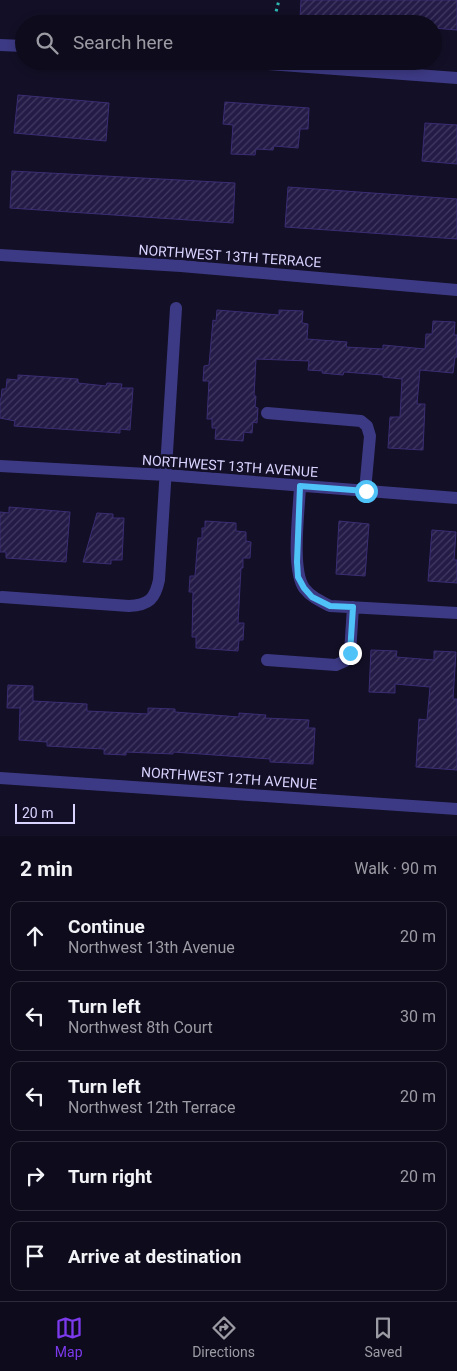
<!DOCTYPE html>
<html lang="en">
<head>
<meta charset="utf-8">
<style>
	:root { --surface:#0e0b1c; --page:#171425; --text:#f1f3f6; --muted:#9b9ba3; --line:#2e2b3b; --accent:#7c3aed }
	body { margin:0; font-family:Roboto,sans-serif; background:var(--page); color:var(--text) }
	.scale { position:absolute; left:15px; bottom:12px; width:60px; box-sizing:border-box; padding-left:5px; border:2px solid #d9d4ff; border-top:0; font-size:14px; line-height:18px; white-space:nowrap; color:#d9d4ff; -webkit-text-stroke:4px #130f26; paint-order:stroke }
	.stop { position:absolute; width:15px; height:15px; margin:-11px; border:4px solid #4fc3f7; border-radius:50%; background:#fff }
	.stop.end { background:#4fc3f7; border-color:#fff; box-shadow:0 1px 5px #0008 }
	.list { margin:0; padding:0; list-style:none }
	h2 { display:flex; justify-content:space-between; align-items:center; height:65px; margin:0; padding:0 20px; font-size:21px }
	h2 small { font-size:16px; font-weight:400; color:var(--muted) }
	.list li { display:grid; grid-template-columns:32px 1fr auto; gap:15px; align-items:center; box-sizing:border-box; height:70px; margin:0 10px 10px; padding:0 10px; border:1px solid var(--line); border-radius:10px }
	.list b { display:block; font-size:19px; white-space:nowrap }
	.list p { margin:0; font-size:16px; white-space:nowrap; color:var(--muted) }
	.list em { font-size:16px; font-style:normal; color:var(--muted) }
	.icon { flex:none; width:28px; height:28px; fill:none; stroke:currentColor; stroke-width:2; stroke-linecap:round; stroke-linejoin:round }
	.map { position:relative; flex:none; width:457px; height:836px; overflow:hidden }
	.search { position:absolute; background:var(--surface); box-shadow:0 2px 8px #0003; left:15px; right:15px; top:15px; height:55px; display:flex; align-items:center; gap:12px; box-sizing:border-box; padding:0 18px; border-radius:28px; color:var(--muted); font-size:19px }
	.sheet { height:465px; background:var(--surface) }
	nav { display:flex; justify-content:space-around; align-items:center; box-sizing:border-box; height:70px; border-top:1px solid var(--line); background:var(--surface); font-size:14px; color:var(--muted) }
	nav a { display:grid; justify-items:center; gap:2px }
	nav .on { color:var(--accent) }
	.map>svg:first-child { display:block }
	.building { fill:url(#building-hatch); stroke:#3b2d73 }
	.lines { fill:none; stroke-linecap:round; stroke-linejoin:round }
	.path { stroke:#2fb8b0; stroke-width:3; stroke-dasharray:2.5 4; stroke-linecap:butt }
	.minor { stroke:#3d3a85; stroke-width:12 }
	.route { stroke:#4fc3f7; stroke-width:6 }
	.labels { text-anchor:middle; stroke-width:5; stroke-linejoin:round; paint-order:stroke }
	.street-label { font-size:14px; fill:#d9d4ff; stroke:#130f26 }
</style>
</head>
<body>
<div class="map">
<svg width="457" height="836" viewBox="0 0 457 836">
	<defs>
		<pattern id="building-hatch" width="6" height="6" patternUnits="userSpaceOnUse" patternTransform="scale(1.25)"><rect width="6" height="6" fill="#241b47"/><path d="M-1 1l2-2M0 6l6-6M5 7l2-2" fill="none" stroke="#433b63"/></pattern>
	</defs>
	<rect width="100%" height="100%" fill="#130f26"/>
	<path class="building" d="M301,0H457V30L433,28V24H380L300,18Z
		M18,95L109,103L106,141L14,133Z
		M225,102L309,108L308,129H300L298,148L274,146L273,150L256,149L255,155L231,154L233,125L223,124Z
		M425,123L457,125V164L422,161Z
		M12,171L235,183L233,223L10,208Z
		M288,187L457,199V239L285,227Z
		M217,310L279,315V310L303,311L302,323L308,324L307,339L347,342L346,347L383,349V345L425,349L426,334H432L433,321L455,322L454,335H457V357H455L453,373L420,370L417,404H425L423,450L388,448L390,417H400L402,379L383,377V375L344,372L343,375L322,373L323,371L308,370L309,361L256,359L254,396H256L255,407L258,408L257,423L253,422L252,433L244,432L243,441L215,439L216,428H212V419H207L209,381H203L204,366L209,365L213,320L216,321Z
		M18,375L78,379V383L106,386L107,383L122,384L121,388H133L130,430L120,429V433L14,426L15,421L0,418V399H1L2,389H6L7,379L18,380Z
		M9,507L70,512L66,562L6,558V552H0V512L9,513Z
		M97,513L113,514V518H124L122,560H111V564L83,562Z
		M205,521L236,523V531L246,532V541L251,542L250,558H243V568H241L238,623H244L243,640H239L238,651L196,648V637H192L193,592H189L190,576H195L198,538H202V528H205Z
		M339,521L369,524L365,576L336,574Z
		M432,530L456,532L454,560H457V583L428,581Z
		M371,650L397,651L396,657L434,660V651L456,652L453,699H457V770L416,767L419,719L427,720L430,687L395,684V693L369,692Z
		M8,685L33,686V701L87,704V711L148,714V708L175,709V712L239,717V713L266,715L265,718L309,720L308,728H315L313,764L270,762V759L173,752V754L126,752V755L104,754V749L47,746V742L19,740L20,708H7Z"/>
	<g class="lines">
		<path class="path" d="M273,24L279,0"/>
		<path class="minor" d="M0,45L24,46
			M226,61L457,78
			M0,255L181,266L457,290
			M267,413L361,421L367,426L370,436L365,491
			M0,466L166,475L457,498
			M300,487C299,511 291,569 304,588C311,597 320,601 330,606L457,613
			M2,597L129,606C149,605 155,599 159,580L176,308
			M267,660L336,665L345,661L350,653L353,607
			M0,778L457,809"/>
	</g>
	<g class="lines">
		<path class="route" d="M350,653L353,607L330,606L312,597L304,588L298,577L297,562L300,486L366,491"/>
	</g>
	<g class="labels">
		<g class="street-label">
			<text transform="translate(230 256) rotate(4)" y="5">NORTHWEST 13TH TERRACE</text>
			<text transform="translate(230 466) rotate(4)" y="5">NORTHWEST 13TH AVENUE</text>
			<text transform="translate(229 778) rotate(4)" y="5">NORTHWEST 12TH AVENUE</text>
		</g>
	</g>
</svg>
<div class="scale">20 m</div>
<div class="stop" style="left:366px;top:491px"></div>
<div class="stop end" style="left:350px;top:653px"></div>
<div class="search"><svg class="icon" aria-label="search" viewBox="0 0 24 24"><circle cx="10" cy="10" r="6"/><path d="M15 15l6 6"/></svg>Search here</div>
</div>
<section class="sheet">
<h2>2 min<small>Walk · 90 m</small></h2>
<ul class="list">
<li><svg class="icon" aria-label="ahead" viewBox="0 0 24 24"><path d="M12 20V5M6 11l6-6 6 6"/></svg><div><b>Continue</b><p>Northwest 13th Avenue</p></div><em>20 m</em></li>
<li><svg class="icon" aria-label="left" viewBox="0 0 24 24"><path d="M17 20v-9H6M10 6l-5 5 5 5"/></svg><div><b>Turn left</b><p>Northwest 8th Court</p></div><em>30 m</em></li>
<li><svg class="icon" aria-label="left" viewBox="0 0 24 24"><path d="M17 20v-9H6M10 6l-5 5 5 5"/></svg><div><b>Turn left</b><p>Northwest 12th Terrace</p></div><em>20 m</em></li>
<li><svg class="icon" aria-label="right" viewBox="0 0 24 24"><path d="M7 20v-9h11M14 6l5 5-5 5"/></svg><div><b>Turn right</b></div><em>20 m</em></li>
<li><svg class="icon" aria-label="arrive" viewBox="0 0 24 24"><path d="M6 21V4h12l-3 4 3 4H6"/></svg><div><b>Arrive at destination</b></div></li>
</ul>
</section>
<nav>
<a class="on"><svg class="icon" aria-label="map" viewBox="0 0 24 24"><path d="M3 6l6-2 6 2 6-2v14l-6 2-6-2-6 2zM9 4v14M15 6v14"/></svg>Map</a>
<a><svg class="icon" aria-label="directions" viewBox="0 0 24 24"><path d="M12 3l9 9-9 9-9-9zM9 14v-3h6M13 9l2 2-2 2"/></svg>Directions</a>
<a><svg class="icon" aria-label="saved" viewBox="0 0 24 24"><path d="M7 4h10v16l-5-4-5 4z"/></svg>Saved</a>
</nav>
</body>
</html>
